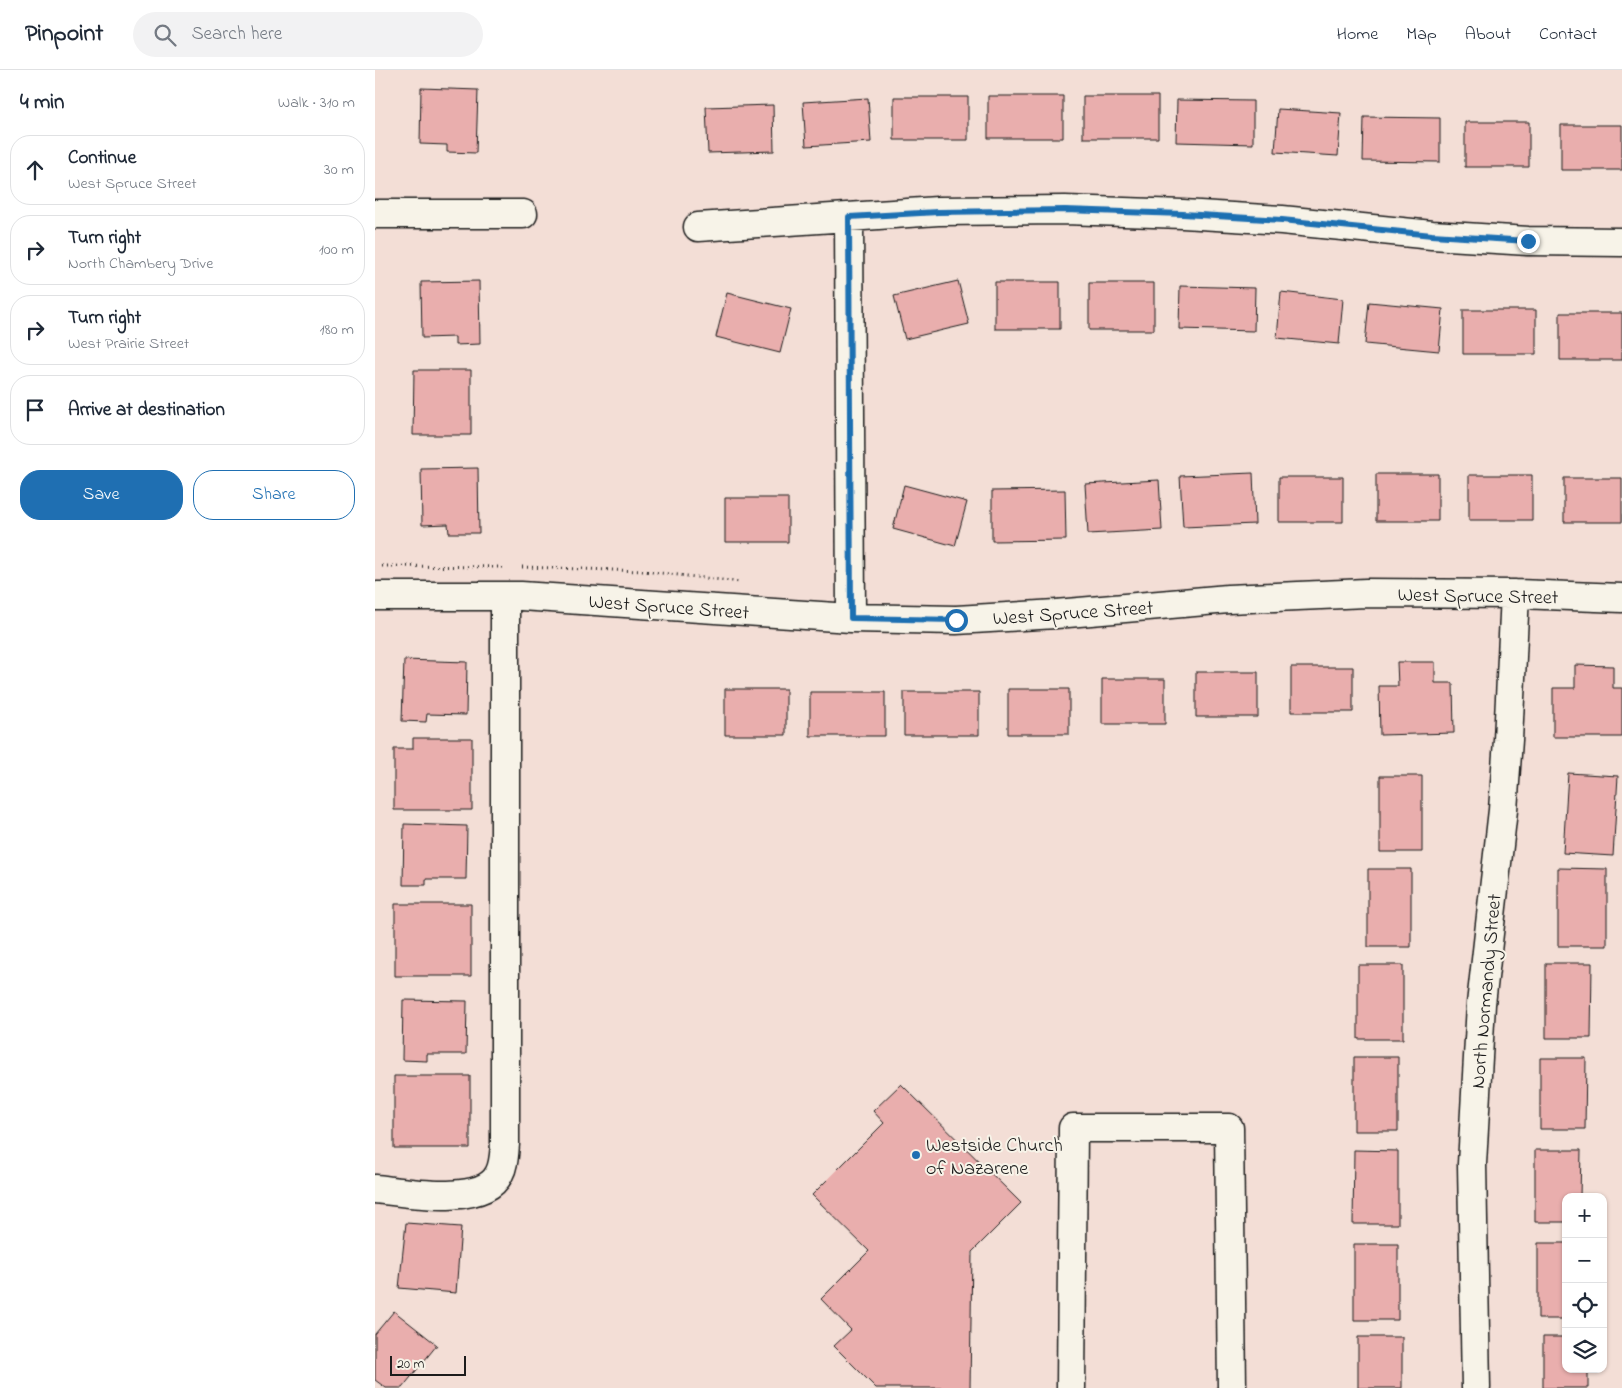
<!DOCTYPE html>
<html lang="en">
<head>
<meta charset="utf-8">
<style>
	:root { --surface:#fff; --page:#f2f2f3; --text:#1f2937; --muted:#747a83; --line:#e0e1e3; --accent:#1f6fb2 }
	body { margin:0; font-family:"Indie Flower",sans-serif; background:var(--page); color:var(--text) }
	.controls { position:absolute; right:15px; bottom:15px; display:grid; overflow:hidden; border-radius:10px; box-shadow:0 1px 4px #0004 }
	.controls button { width:45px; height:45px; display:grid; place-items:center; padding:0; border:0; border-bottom:1px solid var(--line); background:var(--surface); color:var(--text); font:25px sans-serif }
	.scale { position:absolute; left:15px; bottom:12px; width:76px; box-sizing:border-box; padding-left:5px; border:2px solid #1c1c1c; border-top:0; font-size:14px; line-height:18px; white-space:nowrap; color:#1c1c1c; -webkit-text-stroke:4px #f7f3e8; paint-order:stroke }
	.stop { position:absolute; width:15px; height:15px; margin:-11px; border:4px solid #1f6fb2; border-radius:50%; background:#fff }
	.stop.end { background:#1f6fb2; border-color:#fff; box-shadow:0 1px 5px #0008 }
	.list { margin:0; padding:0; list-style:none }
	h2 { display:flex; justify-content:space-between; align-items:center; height:65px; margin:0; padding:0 20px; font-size:21px }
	h2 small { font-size:16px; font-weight:400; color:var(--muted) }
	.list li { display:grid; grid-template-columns:32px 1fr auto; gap:15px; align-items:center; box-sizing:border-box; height:70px; margin:0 10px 10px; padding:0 10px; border:1px solid var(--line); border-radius:20px }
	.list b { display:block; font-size:19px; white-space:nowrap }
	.list p { margin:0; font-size:16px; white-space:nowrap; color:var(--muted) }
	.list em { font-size:16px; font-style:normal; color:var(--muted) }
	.actions { display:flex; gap:10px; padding:15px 20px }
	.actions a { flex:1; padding:11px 0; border:1px solid var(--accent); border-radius:20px; text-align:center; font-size:18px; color:var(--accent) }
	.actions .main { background:var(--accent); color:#fff }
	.icon { flex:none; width:28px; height:28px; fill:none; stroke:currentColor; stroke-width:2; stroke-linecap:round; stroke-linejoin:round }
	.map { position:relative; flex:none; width:1247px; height:1318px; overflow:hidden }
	header { display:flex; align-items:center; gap:30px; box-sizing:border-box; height:70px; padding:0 25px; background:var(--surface); border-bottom:1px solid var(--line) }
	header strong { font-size:24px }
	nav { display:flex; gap:28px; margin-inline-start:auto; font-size:18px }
	.search { width:350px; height:45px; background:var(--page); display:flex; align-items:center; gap:12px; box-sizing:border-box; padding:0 18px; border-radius:28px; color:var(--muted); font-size:19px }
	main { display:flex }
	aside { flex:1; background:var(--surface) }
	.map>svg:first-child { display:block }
	.building { fill:#e9aead; stroke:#1c1c1c }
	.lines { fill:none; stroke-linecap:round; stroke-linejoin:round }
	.minor-casing { stroke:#1c1c1c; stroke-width:31 }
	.path { stroke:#1c1c1c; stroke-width:3; stroke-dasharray:1 4; stroke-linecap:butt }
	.minor { stroke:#f7f3e8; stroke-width:28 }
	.route { stroke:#1f6fb2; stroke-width:6 }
	.poi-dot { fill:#1f6fb2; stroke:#f7f3e8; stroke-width:2 }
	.labels { text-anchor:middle; stroke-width:4; stroke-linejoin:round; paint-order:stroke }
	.street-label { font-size:20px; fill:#1c1c1c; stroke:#f7f3e8 }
	.poi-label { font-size:20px; fill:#1c1c1c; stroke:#f7f3e8; text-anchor:start }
</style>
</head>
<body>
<header>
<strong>Pinpoint</strong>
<div class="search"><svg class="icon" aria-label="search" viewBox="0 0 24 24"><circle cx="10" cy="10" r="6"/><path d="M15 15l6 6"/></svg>Search here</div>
<nav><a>Home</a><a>Map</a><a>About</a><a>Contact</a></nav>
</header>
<main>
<aside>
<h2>4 min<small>Walk · 310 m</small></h2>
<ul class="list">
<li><svg class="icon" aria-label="ahead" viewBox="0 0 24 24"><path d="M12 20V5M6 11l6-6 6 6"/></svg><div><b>Continue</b><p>West Spruce Street</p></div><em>30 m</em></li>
<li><svg class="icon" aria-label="right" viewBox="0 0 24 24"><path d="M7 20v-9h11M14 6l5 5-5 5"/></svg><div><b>Turn right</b><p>North Chambery Drive</p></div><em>100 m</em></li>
<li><svg class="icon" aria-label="right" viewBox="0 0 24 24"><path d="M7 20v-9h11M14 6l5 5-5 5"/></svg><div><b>Turn right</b><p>West Prairie Street</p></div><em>180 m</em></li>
<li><svg class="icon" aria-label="arrive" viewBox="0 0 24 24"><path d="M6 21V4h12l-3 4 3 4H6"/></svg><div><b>Arrive at destination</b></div></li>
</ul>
<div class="actions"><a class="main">Save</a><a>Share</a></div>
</aside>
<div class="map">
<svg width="1247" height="1318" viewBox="0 0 1247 1318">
	<rect width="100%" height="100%" fill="#f3ded6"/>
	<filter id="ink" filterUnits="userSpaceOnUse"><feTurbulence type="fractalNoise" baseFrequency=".02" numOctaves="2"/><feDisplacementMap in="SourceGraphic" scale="10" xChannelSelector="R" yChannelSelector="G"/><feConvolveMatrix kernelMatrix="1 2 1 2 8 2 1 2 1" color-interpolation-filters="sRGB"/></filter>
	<g filter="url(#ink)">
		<path class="building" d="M46,18L103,20L101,83L72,82V75L45,74Z
			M613,26H688V68H613Z
			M708,26H783V68H708Z
			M519,27H593V70H519Z
			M493,28L496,72L431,76L428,32Z
			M802,30L878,31V74L801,72Z
			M398,35L399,81L333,83L331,37Z
			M903,39L966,43L963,86L900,82Z
			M989,47L1065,48V92L988,91Z
			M1090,52H1154V97H1090Z
			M1186,55H1247V100H1186Z
			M104,211L105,274L80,275V267L47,268L46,212Z
			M583,211L594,254L530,269L519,226Z
			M620,212H685V259H620Z
			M714,213H779V260H714Z
			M805,216L880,218L879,261L804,259Z
			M906,222L968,229L964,274L902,268Z
			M352,223L416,239L405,283L341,267Z
			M994,232L1068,239L1064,281L990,274Z
			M1088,240H1161V284H1088Z
			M1185,243H1247V290H1185Z
			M39,300H96V365H38Z
			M103,398L104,463H74L73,454L47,455L46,399Z
			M878,403L880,454L808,457L805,406Z
			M1001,404H1063V451H1001Z
			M1094,405H1157V450H1094Z
			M904,407H968V452H904Z
			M1189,408H1247V452H1189Z
			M784,410L787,460L713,464L710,414Z
			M529,415L592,432L580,476L518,459Z
			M690,420L691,470L617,471V421Z
			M350,428H413V472H350Z
			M29,590L92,592L91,645L52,644L51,652L27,651Z
			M1022,592H1060V613H1078L1079,663L1005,665L1004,616H1023Z
			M1200,595L1238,596V618H1247V667H1178V618H1200Z
			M916,597H978V642H916Z
			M821,602H883V647H821Z
			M727,609H790V654H727Z
			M350,619H411V665H350Z
			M633,619H694V664H633Z
			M435,622H510V666H435Z
			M529,622H604V665H529Z
			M38,668H97V740H19V679H38Z
			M1193,703L1243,706L1238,786L1188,783Z
			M1005,706H1047V782H1005Z
			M29,754L92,756L91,809H51V815H28Z
			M1183,798L1232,799V876H1183Z
			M993,799H1036V877H993Z
			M20,834H96V906H20Z
			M1171,893H1217L1216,968H1171Z
			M983,895H1028V969H983Z
			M28,930L92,931L91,984H52V991L27,990Z
			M979,987H1023V1061H979Z
			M1165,988H1211L1210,1059H1165Z
			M19,1006H95V1078H19Z
			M526,1014L646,1133L597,1182L595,1318H501L459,1276L476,1260L446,1229L494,1181L437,1125L509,1053L498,1041Z
			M979,1080L1023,1081V1154H978Z
			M1160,1080H1206L1205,1127H1191V1152H1160Z
			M31,1153L86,1157L81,1223L24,1218Z
			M1163,1173H1191V1249H1163Z
			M979,1174H1023V1250H979Z
			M19,1241L62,1275L27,1318H11L0,1310V1264Z
			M983,1267H1027V1318H983Z
			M1168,1267H1191V1299H1213V1318H1168Z"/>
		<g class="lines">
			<g class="minor-casing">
				<path id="minor" d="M0,144H148
					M474,147L476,548
					M323,157L563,141L690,140L808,144L907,150L1057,165L1153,171L1247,172
					M0,526H146L476,548L581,550L681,544L853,529L991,523L1140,524L1247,528
					M0,1119C30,1122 108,1137 124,1104C129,1095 129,1084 130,1074V526
					M696,1318L698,1058H854L857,1318
					M1101,1318L1097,1094L1106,934L1128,740L1133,670L1140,524"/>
			</g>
			<path class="path" d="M7,496L129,497
				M147,497L268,501L365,512"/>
			<use href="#minor" class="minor"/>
		</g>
	</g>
	<g class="lines" filter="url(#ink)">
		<path class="route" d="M581,550L476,548L474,147L563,142L690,140L808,144L907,150L1057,165L1153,171"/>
	</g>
	<circle class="poi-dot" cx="541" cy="1085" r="5"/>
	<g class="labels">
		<g class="street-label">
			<text transform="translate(1103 525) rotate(1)" y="7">West Spruce Street</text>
			<text transform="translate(294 536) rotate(4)" y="7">West Spruce Street</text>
			<text transform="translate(698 542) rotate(-4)" y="7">West Spruce Street</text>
			<text transform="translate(1110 921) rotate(-85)" y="7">North Normandy Street</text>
		</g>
		<g class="poi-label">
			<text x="551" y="1081">Westside Church<tspan x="551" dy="23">of Nazarene</tspan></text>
		</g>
	</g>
</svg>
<div class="controls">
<button>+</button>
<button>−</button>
<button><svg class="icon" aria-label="locate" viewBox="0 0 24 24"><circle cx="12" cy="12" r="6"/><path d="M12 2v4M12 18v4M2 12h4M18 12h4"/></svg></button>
<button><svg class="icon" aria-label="layers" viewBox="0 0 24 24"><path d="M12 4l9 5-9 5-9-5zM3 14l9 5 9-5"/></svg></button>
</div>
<div class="scale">20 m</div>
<div class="stop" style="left:581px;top:550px"></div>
<div class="stop end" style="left:1153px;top:171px"></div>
</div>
</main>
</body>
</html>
